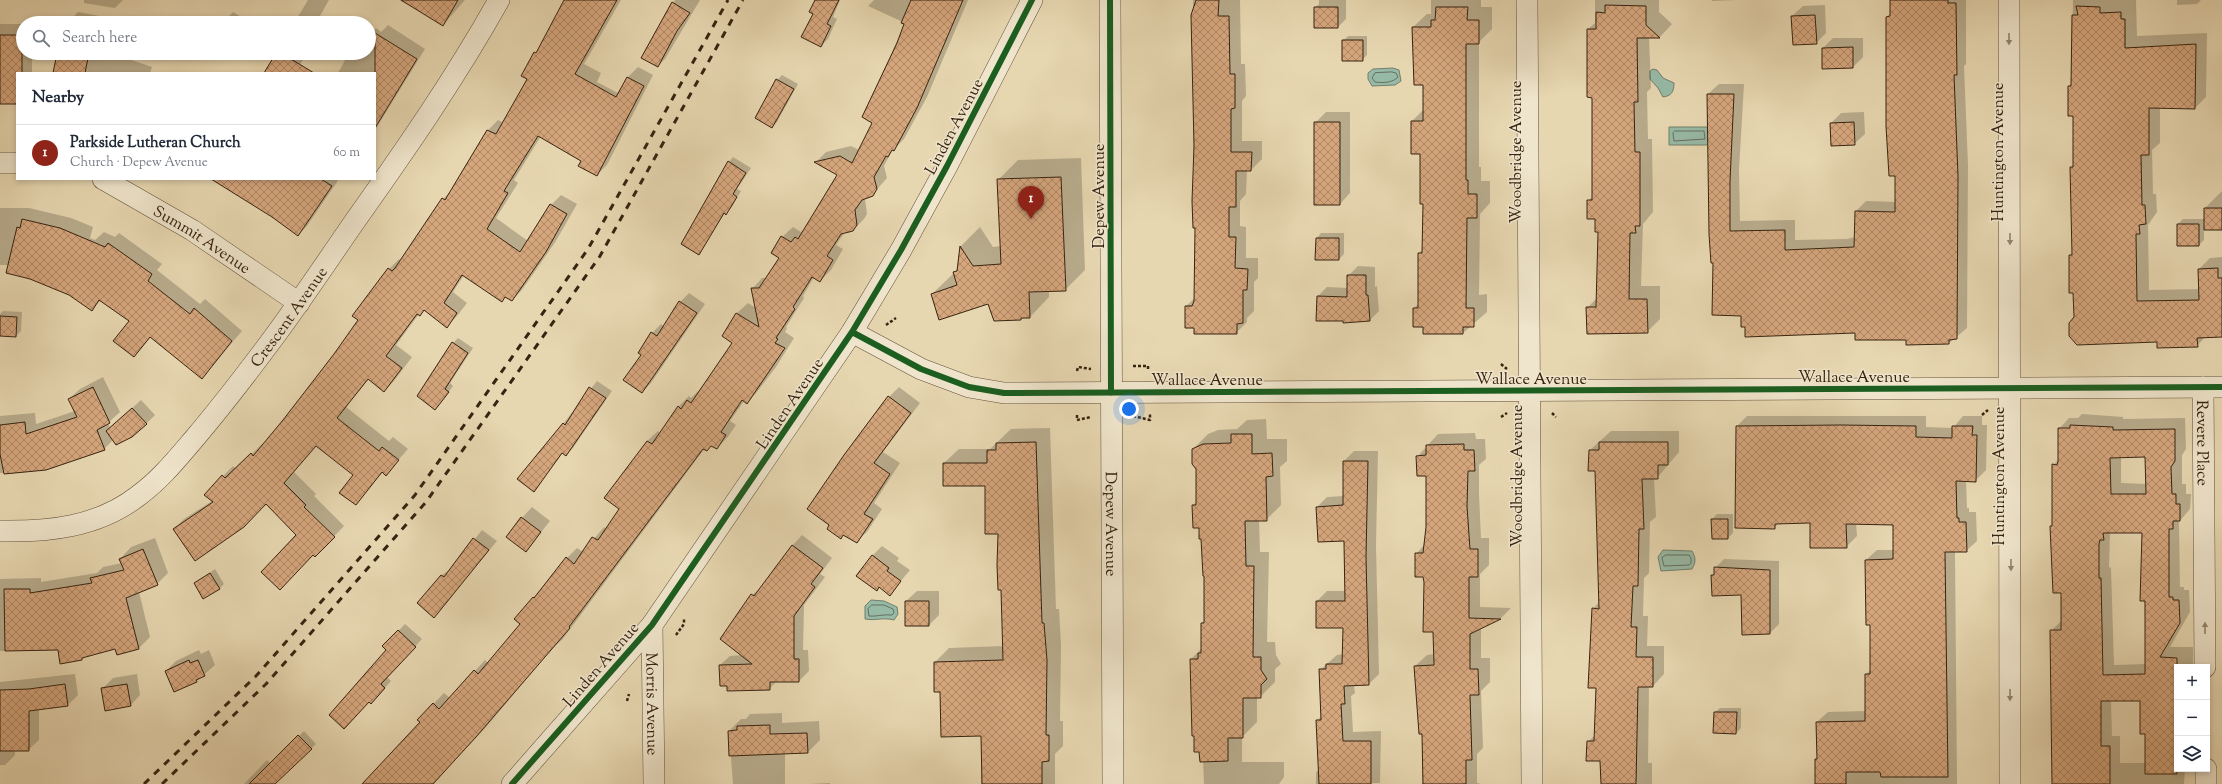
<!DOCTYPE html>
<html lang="en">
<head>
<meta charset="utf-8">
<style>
	:root { --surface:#fff; --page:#f6f6f7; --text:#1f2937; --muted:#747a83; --line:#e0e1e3; --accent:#8f2418 }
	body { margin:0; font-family:"Sorts Mill Goudy",serif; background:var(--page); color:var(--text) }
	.controls { position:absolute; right:12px; bottom:12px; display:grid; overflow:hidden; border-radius:0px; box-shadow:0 2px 6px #0003 }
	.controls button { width:36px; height:36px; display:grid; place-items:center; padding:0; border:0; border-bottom:1px solid var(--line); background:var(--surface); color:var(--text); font:20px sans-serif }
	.you { position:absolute; left:1129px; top:409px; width:14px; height:14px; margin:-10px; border:3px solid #fff; border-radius:50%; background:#1a73e8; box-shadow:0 0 0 6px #1a73e833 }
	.badge { display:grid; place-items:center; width:26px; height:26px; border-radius:50%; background:var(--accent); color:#fff; font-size:13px; font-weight:700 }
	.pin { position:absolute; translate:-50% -33px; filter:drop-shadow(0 1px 2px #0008) }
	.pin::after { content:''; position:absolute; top:21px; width:14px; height:12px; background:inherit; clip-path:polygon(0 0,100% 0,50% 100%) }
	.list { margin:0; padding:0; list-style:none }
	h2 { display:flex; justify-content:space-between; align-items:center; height:52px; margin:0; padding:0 16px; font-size:17px }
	h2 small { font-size:13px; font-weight:400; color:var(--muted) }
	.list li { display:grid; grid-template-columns:26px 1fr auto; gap:12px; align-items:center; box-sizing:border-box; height:56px; padding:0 16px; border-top:1px solid var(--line) }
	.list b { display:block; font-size:15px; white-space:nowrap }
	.list p { margin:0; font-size:13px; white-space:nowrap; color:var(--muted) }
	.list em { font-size:13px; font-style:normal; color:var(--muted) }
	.icon { flex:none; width:22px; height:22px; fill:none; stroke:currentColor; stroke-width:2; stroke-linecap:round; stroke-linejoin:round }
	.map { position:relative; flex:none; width:2222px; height:784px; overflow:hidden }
	.search { position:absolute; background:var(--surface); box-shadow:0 2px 6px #0003; left:16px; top:16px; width:360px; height:44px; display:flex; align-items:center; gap:10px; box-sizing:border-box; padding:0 14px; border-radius:22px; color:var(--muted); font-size:15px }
	.panel { position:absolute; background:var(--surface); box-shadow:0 2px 6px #0003; left:16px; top:72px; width:360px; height:108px; border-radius:0px }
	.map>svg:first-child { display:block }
	.water { fill:#97baa7; stroke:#717e6b }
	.shadow { fill:#0003; fill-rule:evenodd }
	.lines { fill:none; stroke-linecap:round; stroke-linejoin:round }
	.shore { stroke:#676e5c; stroke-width:1 }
	.building { fill:url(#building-cross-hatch); stroke:#372310; fill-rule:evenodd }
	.street-casing { stroke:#635038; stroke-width:22 }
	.path { stroke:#372310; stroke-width:2.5; stroke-dasharray:3 2; stroke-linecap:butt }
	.street { stroke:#efe5cc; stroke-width:21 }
	.rail { stroke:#372310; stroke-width:3; stroke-dasharray:7 7; stroke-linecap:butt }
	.cycleway-casing { stroke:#efe5cc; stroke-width:8 }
	.cycleway { stroke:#1b5e20; stroke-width:6 }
	.oneway { fill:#93846e }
	.labels { text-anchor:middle; stroke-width:3; stroke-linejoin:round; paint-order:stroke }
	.street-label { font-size:16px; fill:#372310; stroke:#efe5cc }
</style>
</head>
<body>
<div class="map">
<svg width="2222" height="784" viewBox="0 0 2222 784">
	<defs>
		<pattern id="building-cross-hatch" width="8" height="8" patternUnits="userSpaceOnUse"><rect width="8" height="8" fill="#d6a67d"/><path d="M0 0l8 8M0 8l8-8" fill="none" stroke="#ae8765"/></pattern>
	</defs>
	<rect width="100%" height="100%" fill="#e7d7b1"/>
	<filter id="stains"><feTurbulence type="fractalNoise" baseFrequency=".005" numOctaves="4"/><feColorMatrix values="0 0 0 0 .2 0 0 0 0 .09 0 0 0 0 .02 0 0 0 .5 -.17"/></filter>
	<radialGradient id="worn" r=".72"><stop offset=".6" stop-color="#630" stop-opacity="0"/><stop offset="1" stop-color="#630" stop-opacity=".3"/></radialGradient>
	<path class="water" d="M1393,68L1399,70L1401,81L1395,85L1372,86L1368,79V73L1373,69Z
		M1653,69L1657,70L1663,78L1674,83C1674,92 1671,96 1663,97L1658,88L1650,79V71Z
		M1669,127H1709V145H1669Z
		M1663,550L1692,551C1696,558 1696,562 1692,569L1661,571L1658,557Z
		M871,600L884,601L897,607L898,614L894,620C883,617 875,621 865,619V606Z"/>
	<path class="shadow" d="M84,0H123L115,8L84,3Z
		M308,0H329L316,23H294Z
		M399,0H465L443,25Z
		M566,0H621L584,64L601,73L597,82L618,93L628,77L638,67L653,75L607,165L597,175L583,160L541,136L514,180L518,183L496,218L528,241L551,205L561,195L577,204L556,241L522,290L512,300L506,296L502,300L464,275L453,292L467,303L457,316L447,326L425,310L419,314L396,345L412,357L394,381L384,391L369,379L346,407L389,441L393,437L408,449L386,474L383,472L355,504V474L317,445L294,472L316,494L314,496L344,526L315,556L298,535L266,503L174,529L184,519L212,501L223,476L233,466L236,469L262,444L263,445L284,421L360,320L389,269L399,259L401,261L443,199L453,189L488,130L498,120L504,123L527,82L535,53L540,47Z
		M675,0H700L665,59L658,66L643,58Z
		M816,0H840L833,17L837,19L828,39L821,46Z
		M874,0H968L927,97L904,139L892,151L884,166L887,178L872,195L865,199L867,214L864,219L853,230L845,232L836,245L843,249L831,270L820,281L814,277L803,296L804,298L786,327L787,328L785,332L794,338L776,367L757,392L747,403L744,401L730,421L736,425L727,438L717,448L712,445L707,450L705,448L562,640L550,650L487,726L432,784H364L422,722L419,719L444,693L450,698L485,660L488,663L522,624L533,598L567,558L577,548L583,552L604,527L606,529L620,509L647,441L658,431L661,433L678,407L689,396L691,398L698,391L700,392L734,343L723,336L737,313L748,303L756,308L752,289L762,278H767L781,257L782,237L793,227L801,232L806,227L838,175L816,162L826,152L851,146L859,150L873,122L863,117L905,23L868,6Z
		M1193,0H1240L1241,64H1245L1246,96L1242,101V141H1262V159L1251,170H1247L1246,194L1240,201V226L1246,227V258H1258V278L1254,282V311L1247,318V322L1236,333L1194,327L1186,306L1195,298L1196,227H1194Z
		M1319,0H1346V19L1338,27L1315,8L1319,4Z
		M1431,0H1481V7H1492V29L1479,42V167H1481V181H1490V203L1480,214L1479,295L1487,294V312L1463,333L1424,326L1414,308L1419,303V253L1423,249L1424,203L1421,153L1412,121L1424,109V84L1413,27L1427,14H1431Z
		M1595,0H1659V12L1672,24L1660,37H1649L1651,88L1647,92L1648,139H1652L1653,212L1643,224L1641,286H1660V319L1647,332L1587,308L1598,297L1599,231L1588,201L1593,196L1592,97L1588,29L1595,23Z
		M1712,0H1738L1712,1Z
		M1891,0H1966V64L1964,66L1968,165L1967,328L1949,343L1856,332L1746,326L1742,315L1715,262L1708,94L1719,84H1744L1739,170L1740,221L1795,220V240L1847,239L1855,237L1856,211L1866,201L1896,202L1887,17L1891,13Z
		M2073,0H2136L2137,36L2207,33L2206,97L2195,108L2160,107V143L2152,150L2153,194H2156L2157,212L2148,225L2149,290L2200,289L2199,269L2210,258L2222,257V336H2206L2197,346L2158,341L2075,317L2070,255L2073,252L2071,168L2074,165V115L2069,86L2072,83Z
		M2177,0H2201L2197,4L2177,5Z
		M1825,5L1826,33L1816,43L1792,16L1803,6Z
		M78,12L105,17L104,23H67Z
		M233,12L252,23H222Z
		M0,24H23V53H32V73H17V103L0,104Z
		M388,25L425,49L375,130V73H338L349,53H369V35L376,28L381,32Z
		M1348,36H1367V55L1362,60L1343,41Z
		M1833,38H1863V57L1853,67L1823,68V48Z
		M59,53H111L152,67L150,73H55Z
		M277,53H307L295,73H265Z
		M782,75L798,84L777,122L772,127L756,118L777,80Z
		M1326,112H1350V193L1340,204L1315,123Z
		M1864,112L1865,134L1854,144L1831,123L1841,113Z
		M733,157L751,168L737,189L741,191L731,208L725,213L699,253L729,162Z
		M1081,158L1085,270L1065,290H1049V297L1030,317L1021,319L989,303L932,294L954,273L958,268L961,246L980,227L993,247L1001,246L998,180L1018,160Z
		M292,179H339L307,226L298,235L269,214Z
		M2222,191V229H2204V240L2199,245H2178V224L2183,219H2205V208Z
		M0,208H29L71,218L93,227L90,238L95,240L104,232L115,237L119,233L162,264L157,270L200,304L205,299L242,331L202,378L151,337L134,356L130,321L101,300L92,309L70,294L9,265H0Z
		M1321,233H1344V254L1339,259L1317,238Z
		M1358,266L1375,267V287L1377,286L1379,311L1370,320H1344L1318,296L1327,287L1348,288V276Z
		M689,293L705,304L651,383L642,392V355L639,353L652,333L661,324L664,326L680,302Z
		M3,311L22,312L21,331L16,336L0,335V314Z
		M458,338L473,348L450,383L453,386L440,404L453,343Z
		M103,377L120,412L108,423L110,428L141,400L155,415L146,424L113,440L104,449L8,473H0V416L35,413L36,424L75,411L69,399L80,389Z
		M597,381L612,391L573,448L566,455L563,452L534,490L563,424Z
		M899,387L920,403L883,452L900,463L874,503L882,509L867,532L856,542L844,534L889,397Z
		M2082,414L2123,417V419L2185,418L2186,449L2182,455V484H2186V494H2191L2190,509L2179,522L2180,587H2184V590H2189L2190,612L2170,647H2193V664L2190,667H2177V769H2185L2184,784H2053L2051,631L2062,620V592L2051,527L2053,524V465L2059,459V429L2069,418H2078ZM2121,456H2146L2147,484L2121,483ZM2110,532H2143L2146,664L2114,665L2111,568L2109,567ZM2111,700H2141L2146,733V763H2120V736H2112Z
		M1747,416H1926V427L1953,428L1963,416H1982V425H1987L1986,470L1975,481H1966L1967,508H1969V512H1976L1977,541L1966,551H1955L1957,784H1816L1818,758L1817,722L1828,712L1866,711V675L1871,669V624L1866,560L1877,550H1894V524L1856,523L1857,536L1846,547L1811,522L1779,523L1774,528L1737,426Z
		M1266,419L1267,439H1287V461L1280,467L1281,505L1266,520H1259L1260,552H1269L1267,642H1275L1276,655L1281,664L1275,669V682L1260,697H1257V722L1242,737V762H1284V777L1279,784H1204L1203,761L1191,659L1202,648V623L1205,620V575L1202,538L1193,505L1197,501V469L1193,449L1208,434L1218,430L1237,429L1247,420Z
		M1050,428L1056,609H1059L1061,645L1060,721H1063V746L1055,754V784H981L982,735L941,691L935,662L949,648L1004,646L999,533L986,485L944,463L959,449H990L1011,429Z
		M1611,431H1679V452L1657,478H1654L1656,517L1650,522L1649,573L1644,578L1643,616H1648L1647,646H1664V674L1653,686H1649L1648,763H1652V784H1602L1601,760L1588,742L1596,734L1597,687L1593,609L1599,602L1596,470L1590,450Z
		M1475,433L1476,439H1485L1486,459L1479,465V494L1481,538H1489V565L1480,574V607L1511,608L1501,618L1481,627V658H1490V682L1481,691L1483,748L1477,754V783L1481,784H1422L1423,733L1415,666L1427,655L1435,654L1434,631L1423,576L1416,554L1425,544L1427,527L1428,474L1418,456L1438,434Z
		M1354,451H1378L1376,546L1379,674L1369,684L1354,685L1355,693L1351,696L1353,732L1381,731L1380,783L1316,784V772L1320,769L1317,720L1322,716L1320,670L1337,655L1344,654V627L1317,601L1327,591H1346L1345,540L1317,507L1327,497L1344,496V461Z
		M532,507L550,521L526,551L522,518Z
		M1717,514H1733V533L1728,538L1712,519Z
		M482,530L497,541L434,616L419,603L442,575L452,568Z
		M802,535L832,558L820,574L825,577L804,605L803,650H808L809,671L799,681H777L769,689L728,685L720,665L730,656L742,655L752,595L763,586L793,545Z
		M155,538L168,573L157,584L139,592L150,637L139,648H116L86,656L82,659L59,649L0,651V579L41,578V582L97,573L103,567L122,563L120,559L131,547Z
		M882,546L899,558L897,561L910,570L890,594L880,587L876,590L872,556Z
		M1724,559L1779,561V624L1770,633L1742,594L1712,576L1715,572V568Z
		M215,569L224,584L219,589L195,583Z
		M917,591H939V615L929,625L906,601Z
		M405,624L422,639L387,677L391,681L378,696L388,650L384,646Z
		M199,650L201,654L209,650L215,665L197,681L166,671L176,661Z
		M75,674L78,695L68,705L39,709V740L28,750H15V755L5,765H0V682Z
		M137,674L140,695L130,706L102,689L113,678Z
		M1720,708H1741V728L1736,733L1715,712Z
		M782,713V723L819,721L820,740L808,752L785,753V784H733L729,731L741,719H746L750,714Z
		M304,731L316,744L274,784H244L267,760L271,764Z
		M830,783V784H808Z"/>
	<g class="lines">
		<path class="shore" d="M1392,72L1396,73L1398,77C1393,83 1382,83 1375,82L1372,78L1375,73Z
			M1675,131H1704L1705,139L1674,141L1673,133Z
			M1666,555H1689L1691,558V563L1689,565L1664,566L1662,558Z
			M872,605H884L893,609L894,613L892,615C883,614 875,617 869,616L868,609Z"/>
	</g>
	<path class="building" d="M401,0H458L443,26Z
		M564,0H617L575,74L616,97L627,77L644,86L597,176L578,166L581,161L538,136L504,191L508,193L487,229L520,252L550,204L567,214L546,252L512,301L505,297L502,302L462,275L444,303L457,313L447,328L424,310L420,316L417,314L386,356L402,368L384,392L368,379L337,418L379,451L382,447L399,460L386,476L382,472L356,505L339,493L353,475L316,446L284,483L306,505L304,507L335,537L315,557L313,555L280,590L261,572L296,535L266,504L244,527L195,561L173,529L213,502L204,495L222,475L225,478L251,453L253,456L283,420L334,354L358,320L352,316L388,268L392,271L395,268L442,198L445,200L487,130L496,134L526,81L527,79L521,76L534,52L536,53Z
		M815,0H839L827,24L831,26L821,47L801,37L813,14L809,12Z
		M911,0H963L917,108L894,151L892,150L888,157L886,156L874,177L877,189L873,196L862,200L855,210L857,225L853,231L841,234L827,256L833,260L820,282L812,277L793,307L795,309L776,338L778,339L775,343L785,348L747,404L742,400L721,432L726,435L717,449L711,446L707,451L703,449L569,627L570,628L476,737L433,784H362L420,722L417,720L433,703L439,709L474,670L478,674L520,624L514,619L533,597L534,598L566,557L574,564L592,537L598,540L619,509L604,498L647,441L652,444L678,406L681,409L687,400L691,403L732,343L722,336L736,313L759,327L751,288H759L779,258L771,253L781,236L791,242L795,237L798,239L837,175L814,162L840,156L852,163L872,123L862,117L897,43L904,24L901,23Z
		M1196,0H1219L1218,16H1229L1230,74H1235V108L1231,109V152H1252L1251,171H1236V207H1229V237H1236L1235,268L1248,269L1247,290H1243V323L1237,324V334H1194V328H1185V306H1192L1194,301L1195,228H1193L1192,201L1194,146L1191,15Z
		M1890,0H1948V3H1956L1957,75H1954L1958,176L1957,339L1949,340V344L1906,345V340H1855V333L1745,337V327H1741V316L1712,315L1713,263H1711L1709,234L1707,94H1734L1730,181V231L1785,230V250L1854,247L1855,211L1895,212V176H1889L1886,126V17L1890,16Z
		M672,2L690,13L677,31L658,67L641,58Z
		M1605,5L1646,6V25L1660,38H1637L1638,102H1634L1635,152H1640V226H1635L1636,233H1630L1629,299H1647L1648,333L1587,334L1586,307H1596L1598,232H1595V219H1587V200H1592V98L1587,97V29H1596V12L1605,13Z
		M2076,6L2100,7V13L2121,12V19H2125V48L2196,44L2195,109L2149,108V155H2141L2142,205H2145L2146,224L2139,225L2140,234H2136L2137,301L2199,300L2198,269L2218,268V278H2222V337L2197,338L2198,347L2157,348V342L2077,345L2069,336V323L2074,317L2073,293H2069V255H2072L2070,167H2073V116H2068V86H2071L2072,15H2078Z
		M1314,7H1338V28H1314Z
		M1436,7H1468L1467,20H1479V44H1466V180H1468V194H1477V218H1467L1466,308H1474V327H1463V334H1423V327H1413V308H1418V253H1422L1423,204H1420V154H1411V121H1423V85H1414L1412,27H1431V20H1435Z
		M1815,15L1817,44L1793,45L1791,16Z
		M375,33L417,59L375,128Z
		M0,35H22V73H17V104H0Z
		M1342,40H1363V61H1342Z
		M1853,47V68L1822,69V48Z
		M57,53H89L85,73H53Z
		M276,53H281L314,73H264Z
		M776,79L794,89L772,128L755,118Z
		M1314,122H1340V205H1314Z
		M1854,122L1855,145L1831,146L1830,123Z
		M728,161L746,173L733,194L737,197L726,215L724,213L699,255L681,244Z
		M1061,177L1066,291L1029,292L1030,318H1021V320L994,321L988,304L939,320L931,294L957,285L953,272L957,271L960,246L973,266L1001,264L997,179Z
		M211,179H321L332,186L298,236L272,217Z
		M2204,208H2222V230H2204Z
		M22,219L60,228L105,247L108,243L152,274L148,281L190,314L194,308L232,341L202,379L150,337L134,357L113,341L129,321L99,300L92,311L69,295L30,279L6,273L17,227L20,228Z
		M2177,224H2199V246H2177Z
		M1316,238H1339V260H1315Z
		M1347,275H1366V295H1368L1370,321L1343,323V321H1316L1317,296L1347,297Z
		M679,301L697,313L642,393L623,380L641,355L638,353L651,332L657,336Z
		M0,316L17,317L16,337L0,336Z
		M452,342L468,353L445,389L449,392L435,410L417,396Z
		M93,387L110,423L97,430L105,450L46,470L4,474L0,454V425L25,422L26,434L77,417L68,399Z
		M589,387L606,398L566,456L562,453L534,492L517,479L563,423L565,425Z
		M888,396L911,413L874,463L890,474L864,514L873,519L857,543L843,535L841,539L827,529L829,525L807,509L844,455Z
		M132,408L147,424L132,437L116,445L106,431Z
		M1841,425L1916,426V437L1952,438V426H1973L1972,435H1977L1976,482L1956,481L1957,518H1959V522H1966L1967,552H1945L1948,777H1881L1880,772H1846V784H1815V759H1817L1816,722L1865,721V674H1870V625H1866L1865,560L1893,559V525L1846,524L1847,548H1810V523L1775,524V529L1735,528L1736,426Z
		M2070,425L2113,427V430L2175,429V461L2171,467L2172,494H2176V504H2180V521H2173V529H2169V597H2173V600H2179L2180,623L2160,657L2177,658V774H2145V734H2140V701H2101V746H2110V784H2052L2050,630H2061V593H2053L2050,526H2052V464L2057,465L2058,462V428H2070ZM2145,457L2146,494H2111L2110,458ZM2103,533H2142L2140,601H2145V674L2103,675L2101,578H2099V544L2100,540H2104Z
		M1231,434H1252V454L1272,453L1273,476L1266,477L1267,521H1245L1246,566H1254L1253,657H1261V670L1267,679L1261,685V698H1243V738H1228V761L1200,762L1199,752H1194V736H1192L1190,659H1198V653H1201V623H1204V576H1203L1201,539H1199V528H1193L1192,505H1196V469L1192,464V449L1203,444L1231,443Z
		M1036,442L1042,623H1044L1047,660L1046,735H1049V761L1042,762V784H982L981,736L941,737L940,692H934V662L1003,660L1001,590H998L997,565L998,534H985V486H943V463H987V450H996V443Z
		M1599,442H1668V465H1658V479H1642L1644,529H1639L1638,586H1633L1631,627H1637L1636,657H1653V687H1638L1636,784H1601L1600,761H1586L1587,741H1594L1596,688H1588L1592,608L1599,609L1595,471H1588L1589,450H1599Z
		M1464,444V450H1474L1475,471H1468L1467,506L1470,549H1478V577H1469V618L1501,619L1470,634V669H1478L1479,695H1470L1472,760H1466V784H1423L1422,734H1419L1414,666L1434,665L1433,632H1423L1424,582L1423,577H1415V553H1423L1426,527V476H1417L1416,456L1426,455V445Z
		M1343,461H1368L1366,557L1369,685L1344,686L1345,704H1341L1343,741H1371V784H1319L1316,720H1321L1319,669H1326V664H1342L1343,628H1316V601H1345L1344,543V541L1318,542L1316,507L1343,505Z
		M521,517L541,532L526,552L506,537Z
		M1711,519H1728V539H1712Z
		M473,538L489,550L434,618L417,603L441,575L444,577Z
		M792,545L823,568L811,584L815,587L794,616V659H799V682H770V690L727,691V686H720L719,665L752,664L720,639L751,594L754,596Z
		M143,549L158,585L126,598L139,649L117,655L115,649L82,658V660L60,664L58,650L5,651L4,589H30V593L92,583L90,578L124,570L119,559Z
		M872,555L889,568L887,571L901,581L890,596L879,587L877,591L856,576Z
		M1714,567L1770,570V634L1742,635L1741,595L1712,596L1711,575H1714Z
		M210,573L220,589L203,599L194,583Z
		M905,601H929V626H905Z
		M398,630L416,647L381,684L385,688L371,704L369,702L344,729L329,715L386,650L382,646Z
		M189,660L190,663L198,660L205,676L196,680L197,682L174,692L165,671Z
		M65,684L68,706L29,711V751H0V690L29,689Z
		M127,684L131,706L105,711L101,688Z
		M1714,712H1737L1736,734L1713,733Z
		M770,725V734L807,733L808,753L729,756L728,731L737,730V726Z
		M298,735L312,749L275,784H249Z"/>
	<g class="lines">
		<g class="street-casing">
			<g id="street">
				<path id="s1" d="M1110,0L1113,784"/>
				<path d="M1527,0L1532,784"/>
				<path d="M2009,0L2010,784"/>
				<path d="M0,163H17"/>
				<path id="s2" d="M103,179L192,230L299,303"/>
				<path d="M852,332L921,369L969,387L1004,393L2222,387"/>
				<path id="s3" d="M2203,387L2205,667"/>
				<path id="s4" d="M0,531C49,532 98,527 138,496C160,480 176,460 194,439C222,406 248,372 274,337C302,299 328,260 355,221C406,149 456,77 499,0"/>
				<path id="s5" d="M652,625L654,784"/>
				<path d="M2206,769V784"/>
				<path d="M512,784L652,625L852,332L901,250L947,166L1032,0"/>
			</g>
		</g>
		<path class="path" d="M886,325L896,318
			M1501,364L1507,369
			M1133,366H1148V371
			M1077,371L1078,367L1091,369
			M1552,413L1556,417
			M1077,415V420L1091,417
			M1982,415L1988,410
			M1133,416L1150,420V413
			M1501,417L1507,413
			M676,635L684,624V618
			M627,701L629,694"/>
		<use href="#street" class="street"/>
		<path class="rail" d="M144,784L256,676L415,495L588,249L728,0
			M162,784L266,684L426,502L600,256L743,0"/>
		<g class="cycleway-casing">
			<path id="cycleway" d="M1110,0L1111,393
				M852,332L921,369L969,387L1004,393L2222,387
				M512,784L652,625L852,332L901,250L947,166L1032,0"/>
		</g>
		<use href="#cycleway" class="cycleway"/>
	</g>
	<defs><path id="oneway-solid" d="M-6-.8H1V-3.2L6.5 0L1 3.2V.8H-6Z"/></defs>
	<g class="oneway">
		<use href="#oneway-solid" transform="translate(2009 39) rotate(90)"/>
		<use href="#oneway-solid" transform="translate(2010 239) rotate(90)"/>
		<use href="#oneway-solid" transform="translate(2011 565) rotate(90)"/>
		<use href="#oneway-solid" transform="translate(2205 628) rotate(-90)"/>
		<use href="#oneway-solid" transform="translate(2010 695) rotate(90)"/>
	</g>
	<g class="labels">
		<g class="street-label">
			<text transform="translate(953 126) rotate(-62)" y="6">Linden Avenue</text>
			<text transform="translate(1515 152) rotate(-90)" y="6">Woodbridge Avenue</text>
			<text transform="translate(1997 152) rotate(-90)" y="6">Huntington Avenue</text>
			<text transform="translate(1098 196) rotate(-90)" y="6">Depew Avenue</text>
			<text dy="6" stroke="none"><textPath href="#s2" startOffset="116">Summit Avenue</textPath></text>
			<text dy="6" stroke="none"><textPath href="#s4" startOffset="380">Crescent Avenue</textPath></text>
			<text x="1854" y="382">Wallace Avenue</text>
			<text x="1531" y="384">Wallace Avenue</text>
			<text x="1207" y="385">Wallace Avenue</text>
			<text transform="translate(789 403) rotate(-56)" y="6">Linden Avenue</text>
			<text dy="6" stroke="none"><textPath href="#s3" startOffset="56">Revere Place</textPath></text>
			<text transform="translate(1516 476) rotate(-90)" y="6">Woodbridge Avenue</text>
			<text transform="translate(1998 476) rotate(-90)" y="6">Huntington Avenue</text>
			<text dy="6" stroke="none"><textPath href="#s1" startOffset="524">Depew Avenue</textPath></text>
			<text transform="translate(600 664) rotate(-49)" y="6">Linden Avenue</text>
			<text dy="6" stroke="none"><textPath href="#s5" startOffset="79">Morris Avenue</textPath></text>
		</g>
	</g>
	<rect width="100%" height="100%" filter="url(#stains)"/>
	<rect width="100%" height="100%" fill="url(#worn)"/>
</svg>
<div class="controls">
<button>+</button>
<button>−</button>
<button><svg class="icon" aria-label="layers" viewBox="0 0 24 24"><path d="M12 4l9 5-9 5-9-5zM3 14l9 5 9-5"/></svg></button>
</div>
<div class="you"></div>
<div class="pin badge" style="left:1031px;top:219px">1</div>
<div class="search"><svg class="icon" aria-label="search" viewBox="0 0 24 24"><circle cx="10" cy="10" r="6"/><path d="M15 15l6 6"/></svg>Search here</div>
<section class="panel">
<h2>Nearby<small></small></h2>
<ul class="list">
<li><span class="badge">1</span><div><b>Parkside Lutheran Church</b><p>Church · Depew Avenue</p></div><em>60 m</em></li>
</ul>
</section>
</div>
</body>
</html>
